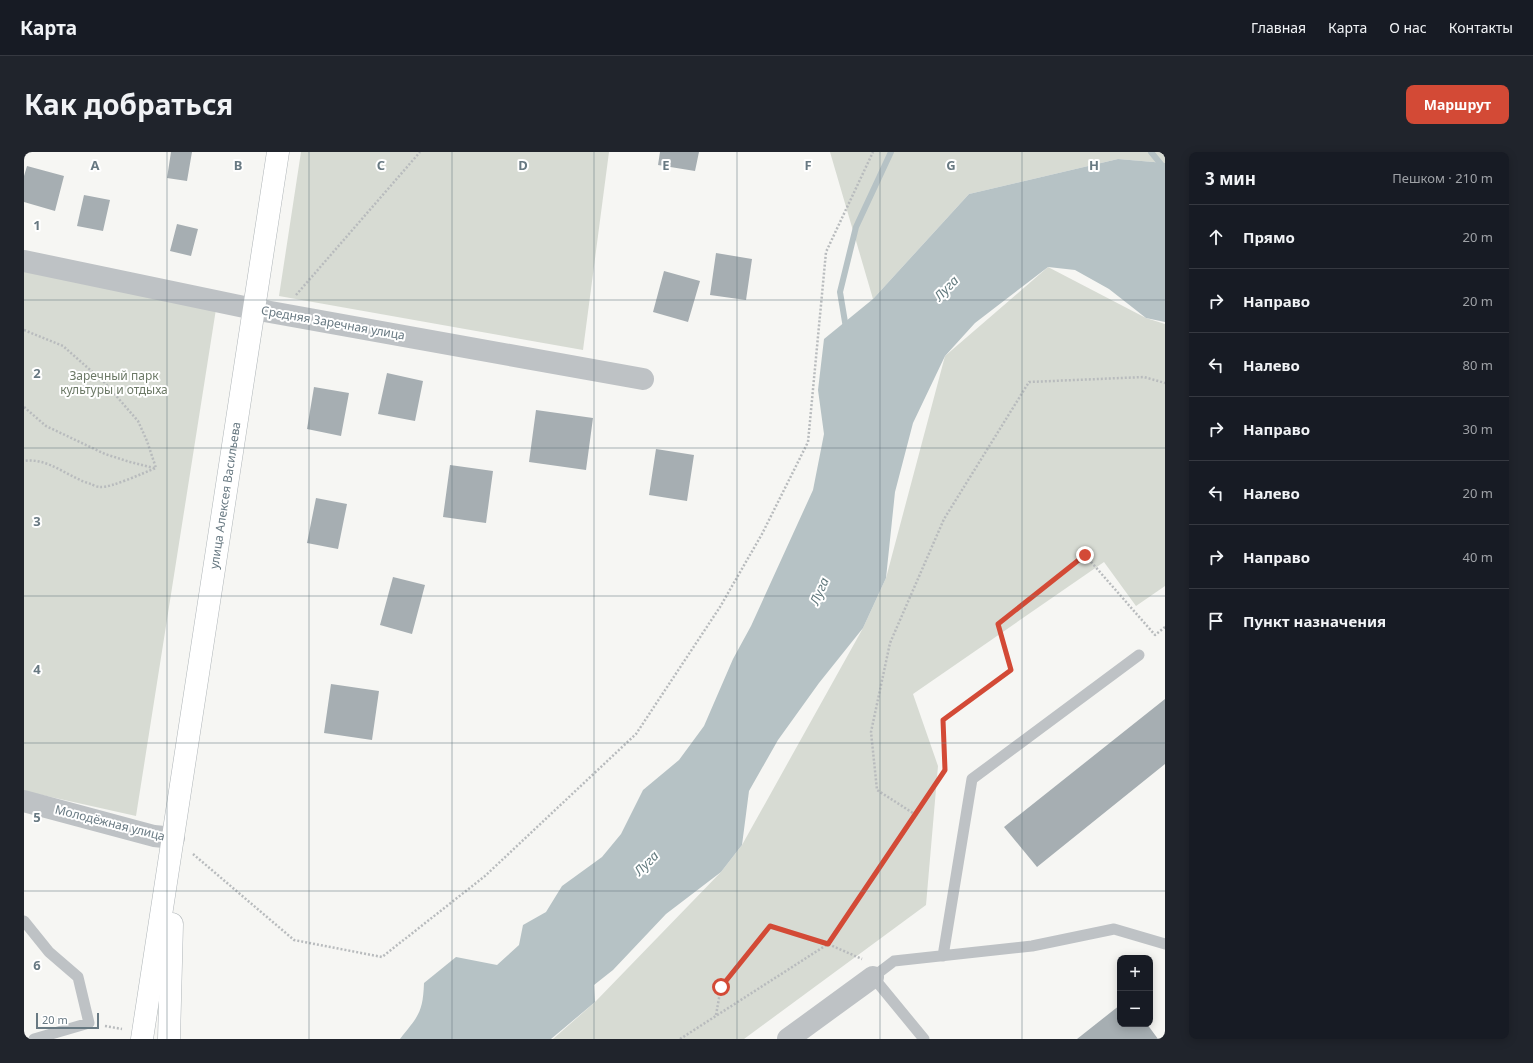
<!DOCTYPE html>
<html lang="ru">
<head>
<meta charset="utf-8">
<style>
	:root { --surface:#171b24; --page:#20242c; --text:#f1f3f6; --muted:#9ea1a6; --line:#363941; --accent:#d34a36 }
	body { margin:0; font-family:"Noto Sans",sans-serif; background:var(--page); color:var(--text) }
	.controls { position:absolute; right:12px; bottom:12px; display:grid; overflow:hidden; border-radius:8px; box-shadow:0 2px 10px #0003 }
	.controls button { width:36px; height:36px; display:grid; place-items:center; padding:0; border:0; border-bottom:1px solid var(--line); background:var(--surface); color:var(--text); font:20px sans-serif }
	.scale { position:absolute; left:12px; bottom:10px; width:63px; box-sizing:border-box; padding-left:4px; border:2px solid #687982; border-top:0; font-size:11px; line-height:14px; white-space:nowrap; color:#687982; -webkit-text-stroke:3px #fff; paint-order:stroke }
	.stop { position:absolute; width:12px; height:12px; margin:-9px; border:3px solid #d34a36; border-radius:50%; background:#fff }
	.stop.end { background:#d34a36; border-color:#fff; box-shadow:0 1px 4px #0008 }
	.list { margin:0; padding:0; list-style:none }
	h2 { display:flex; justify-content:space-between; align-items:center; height:52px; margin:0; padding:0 16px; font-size:17px }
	h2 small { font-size:13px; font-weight:400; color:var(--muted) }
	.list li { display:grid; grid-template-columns:26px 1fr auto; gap:12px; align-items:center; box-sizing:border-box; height:64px; padding:0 16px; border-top:1px solid var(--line) }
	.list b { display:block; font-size:15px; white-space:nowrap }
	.list em { font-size:13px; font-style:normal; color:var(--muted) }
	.icon { flex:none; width:22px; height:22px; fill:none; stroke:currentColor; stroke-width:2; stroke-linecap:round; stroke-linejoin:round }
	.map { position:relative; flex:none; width:1141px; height:887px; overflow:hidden; border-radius:8px }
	header { display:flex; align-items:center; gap:24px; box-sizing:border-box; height:56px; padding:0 20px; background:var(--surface); border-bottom:1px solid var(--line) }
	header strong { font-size:19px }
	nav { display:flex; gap:22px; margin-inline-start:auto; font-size:14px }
	.intro { display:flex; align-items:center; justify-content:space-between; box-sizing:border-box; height:96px; padding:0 24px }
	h1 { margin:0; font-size:28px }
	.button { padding:10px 18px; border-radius:8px; background:var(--accent); color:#fff; font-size:14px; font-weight:700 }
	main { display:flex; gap:24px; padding:0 24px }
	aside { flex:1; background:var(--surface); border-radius:8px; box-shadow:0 2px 10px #0003 }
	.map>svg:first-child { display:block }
	.green { fill:#d7dbd3 }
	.water { fill:#b6c2c5 }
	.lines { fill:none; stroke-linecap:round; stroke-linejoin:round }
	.stream { stroke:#b6c2c5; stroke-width:6 }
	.building { fill:#a6aeb2 }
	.primary-casing { stroke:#afb5b8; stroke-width:23 }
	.path { stroke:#b8bbbd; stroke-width:2.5; stroke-dasharray:2 2; stroke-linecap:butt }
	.lane { stroke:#bec2c5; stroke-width:11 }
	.street { stroke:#bec2c5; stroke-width:22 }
	.primary { stroke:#fff; stroke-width:22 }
	.route { stroke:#d34a36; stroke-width:5 }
	.grid { fill:none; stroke:#687982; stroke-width:1; stroke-opacity:0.55 }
	.labels { text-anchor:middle; stroke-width:4; stroke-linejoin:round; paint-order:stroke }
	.street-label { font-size:12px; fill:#687982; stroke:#fff }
	.park-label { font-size:12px; fill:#6c7966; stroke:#fff }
	.water-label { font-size:13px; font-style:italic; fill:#637a7e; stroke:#fff }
	.grid-label { font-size:13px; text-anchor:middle; font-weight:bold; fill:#687982; stroke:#fff; stroke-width:4; stroke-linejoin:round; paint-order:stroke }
</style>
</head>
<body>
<header>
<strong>Карта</strong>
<nav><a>Главная</a><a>Карта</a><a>О нас</a><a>Контакты</a></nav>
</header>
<div class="intro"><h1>Как добраться</h1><a class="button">Маршрут</a></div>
<main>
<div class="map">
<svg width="1141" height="887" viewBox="0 0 1141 887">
	<rect width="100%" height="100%" fill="#f6f6f3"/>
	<path class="green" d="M277,0H585L559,198L255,144Z
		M806,0H1141V11L1094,7L945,42L849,147Z
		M1024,115L1122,166L1141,172V434L1112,454L1080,410L889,542L914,614L902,753L720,887H529L571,850L697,720L718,693L839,476L862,426L921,204Z
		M0,118L192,157L112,664L0,639Z"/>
	<path class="water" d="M1094,7L1141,11V170L1122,166L1085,137L1051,118L1024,115L951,171L921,204L889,271L871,340L862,426L839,476L795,531L754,588L725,639L718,693L697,720L642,762L589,818L570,833L571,850L527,887H376C394,864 399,861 400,831L432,805L473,813L495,793L499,773L522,760L538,734L578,705L597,682L619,638L655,608L680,574L709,507L727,474L789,338L800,282L794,238L800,187L849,147L945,42Z"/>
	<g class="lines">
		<path class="stream" d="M1127,0L1141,17
			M822,176L816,140L832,75L867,0"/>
	</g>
	<path class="building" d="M147,0H168L163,29L143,26Z
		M636,0H675L671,19L634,13Z
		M3,14L40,24L31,59L0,50V24Z
		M60,43L86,48L79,79L53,74Z
		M153,72L174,77L167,104L146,99Z
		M692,101L728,107L722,148L686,143Z
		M640,119L676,129L664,170L629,160Z
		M363,221L399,229L391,269L354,262Z
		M290,235L325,241L317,284L283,277Z
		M512,258L569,266L562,318L505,310Z
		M632,297L670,303L663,349L625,343Z
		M426,313L469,319L462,371L419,365Z
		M292,346L323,352L314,397L283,391Z
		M369,425L401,433L388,482L356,473Z
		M307,532L355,539L348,588L300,581Z
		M1141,547V612L1013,715L980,675Z
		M1096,853V872H1123L1134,887H1053Z"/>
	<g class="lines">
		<g class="primary-casing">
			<g id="primary">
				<path id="s1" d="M118,887L254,0"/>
				<path d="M145,887L148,772"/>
			</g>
		</g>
		<path class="path" d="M272,143L396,0
			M0,178L39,194L81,231L114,269L123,289L132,316C119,321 87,336 76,335C73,335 69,333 67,332C45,326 24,305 0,309
			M0,255L22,274L81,302L106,310L130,316
			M892,663L921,618L919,568L987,518L974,472L1061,403L1131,483L1141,475
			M169,702L270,788L358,805L461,724L612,582L696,455L738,382L784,290L802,100L849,0
			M692,863L697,835L746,774L804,792L838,807
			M81,874L98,877
			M656,887L804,792L892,663L853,638L847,580L866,491L920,367L1005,230L1120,225L1141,231"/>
		<path class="lane" d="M0,769L25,800L54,825L65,871L10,887
			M919,804L948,627L1115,503
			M900,887L849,825L870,809L1008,794L1090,777L1141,792"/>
		<path class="street" d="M0,109L230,157L619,227
			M0,649L130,684L150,686
			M764,887L849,825"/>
		<use href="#primary" class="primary"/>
	</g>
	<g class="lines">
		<path class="route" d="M697,835L746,774L804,792L921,618L919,568L987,518L974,472L1061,403"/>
	</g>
	<path class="grid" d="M143,0V887M285,0V887M428,0V887M570,0V887M713,0V887M856,0V887M998,0V887M0,148H1141M0,296H1141M0,444H1141M0,591H1141M0,739H1141"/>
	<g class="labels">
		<g class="street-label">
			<text transform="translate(309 171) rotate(10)" y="4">Средняя Заречная улица</text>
			<text dy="4" stroke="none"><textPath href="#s1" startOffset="550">улица Алексея Васильева</textPath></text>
			<text transform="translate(86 671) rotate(14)" y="4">Молодёжная улица</text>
		</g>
		<g class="park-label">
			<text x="90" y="228">Заречный парк<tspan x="90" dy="14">культуры и отдыха</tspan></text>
		</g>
		<g class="water-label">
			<text transform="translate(922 136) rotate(-46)" y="5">Луга</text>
			<text transform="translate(795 439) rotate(-67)" y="5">Луга</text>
			<text transform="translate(622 711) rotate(-45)" y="5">Луга</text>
		</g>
	</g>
	<g class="grid-label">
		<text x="71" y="18">A</text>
		<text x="214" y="18">B</text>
		<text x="357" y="18">C</text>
		<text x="499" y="18">D</text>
		<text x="642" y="18">E</text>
		<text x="784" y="18">F</text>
		<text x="927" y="18">G</text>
		<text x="1070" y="18">H</text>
		<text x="13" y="78">1</text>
		<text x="13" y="226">2</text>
		<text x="13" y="374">3</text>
		<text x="13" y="522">4</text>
		<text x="13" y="670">5</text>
		<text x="13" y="818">6</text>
	</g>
</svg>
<div class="controls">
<button>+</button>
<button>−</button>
</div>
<div class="scale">20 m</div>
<div class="stop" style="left:697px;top:835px"></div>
<div class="stop end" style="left:1061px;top:403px"></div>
</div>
<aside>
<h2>3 мин<small>Пешком · 210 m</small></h2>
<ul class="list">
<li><svg class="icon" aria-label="ahead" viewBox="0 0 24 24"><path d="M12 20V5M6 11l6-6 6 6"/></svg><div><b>Прямо</b></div><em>20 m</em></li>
<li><svg class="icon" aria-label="right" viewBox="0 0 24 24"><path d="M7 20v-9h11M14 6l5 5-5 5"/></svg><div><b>Направо</b></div><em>20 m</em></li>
<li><svg class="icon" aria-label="left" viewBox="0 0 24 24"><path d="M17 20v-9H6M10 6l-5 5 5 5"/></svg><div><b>Налево</b></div><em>80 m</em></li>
<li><svg class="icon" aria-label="right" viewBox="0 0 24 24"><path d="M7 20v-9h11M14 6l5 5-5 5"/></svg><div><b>Направо</b></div><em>30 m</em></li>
<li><svg class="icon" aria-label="left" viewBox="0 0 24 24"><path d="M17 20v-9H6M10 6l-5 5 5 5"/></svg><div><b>Налево</b></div><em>20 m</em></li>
<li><svg class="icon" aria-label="right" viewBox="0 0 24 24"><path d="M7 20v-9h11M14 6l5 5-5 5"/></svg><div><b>Направо</b></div><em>40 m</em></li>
<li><svg class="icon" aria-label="arrive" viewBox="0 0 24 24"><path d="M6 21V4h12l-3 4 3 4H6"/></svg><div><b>Пункт назначения</b></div></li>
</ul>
</aside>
</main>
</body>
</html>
